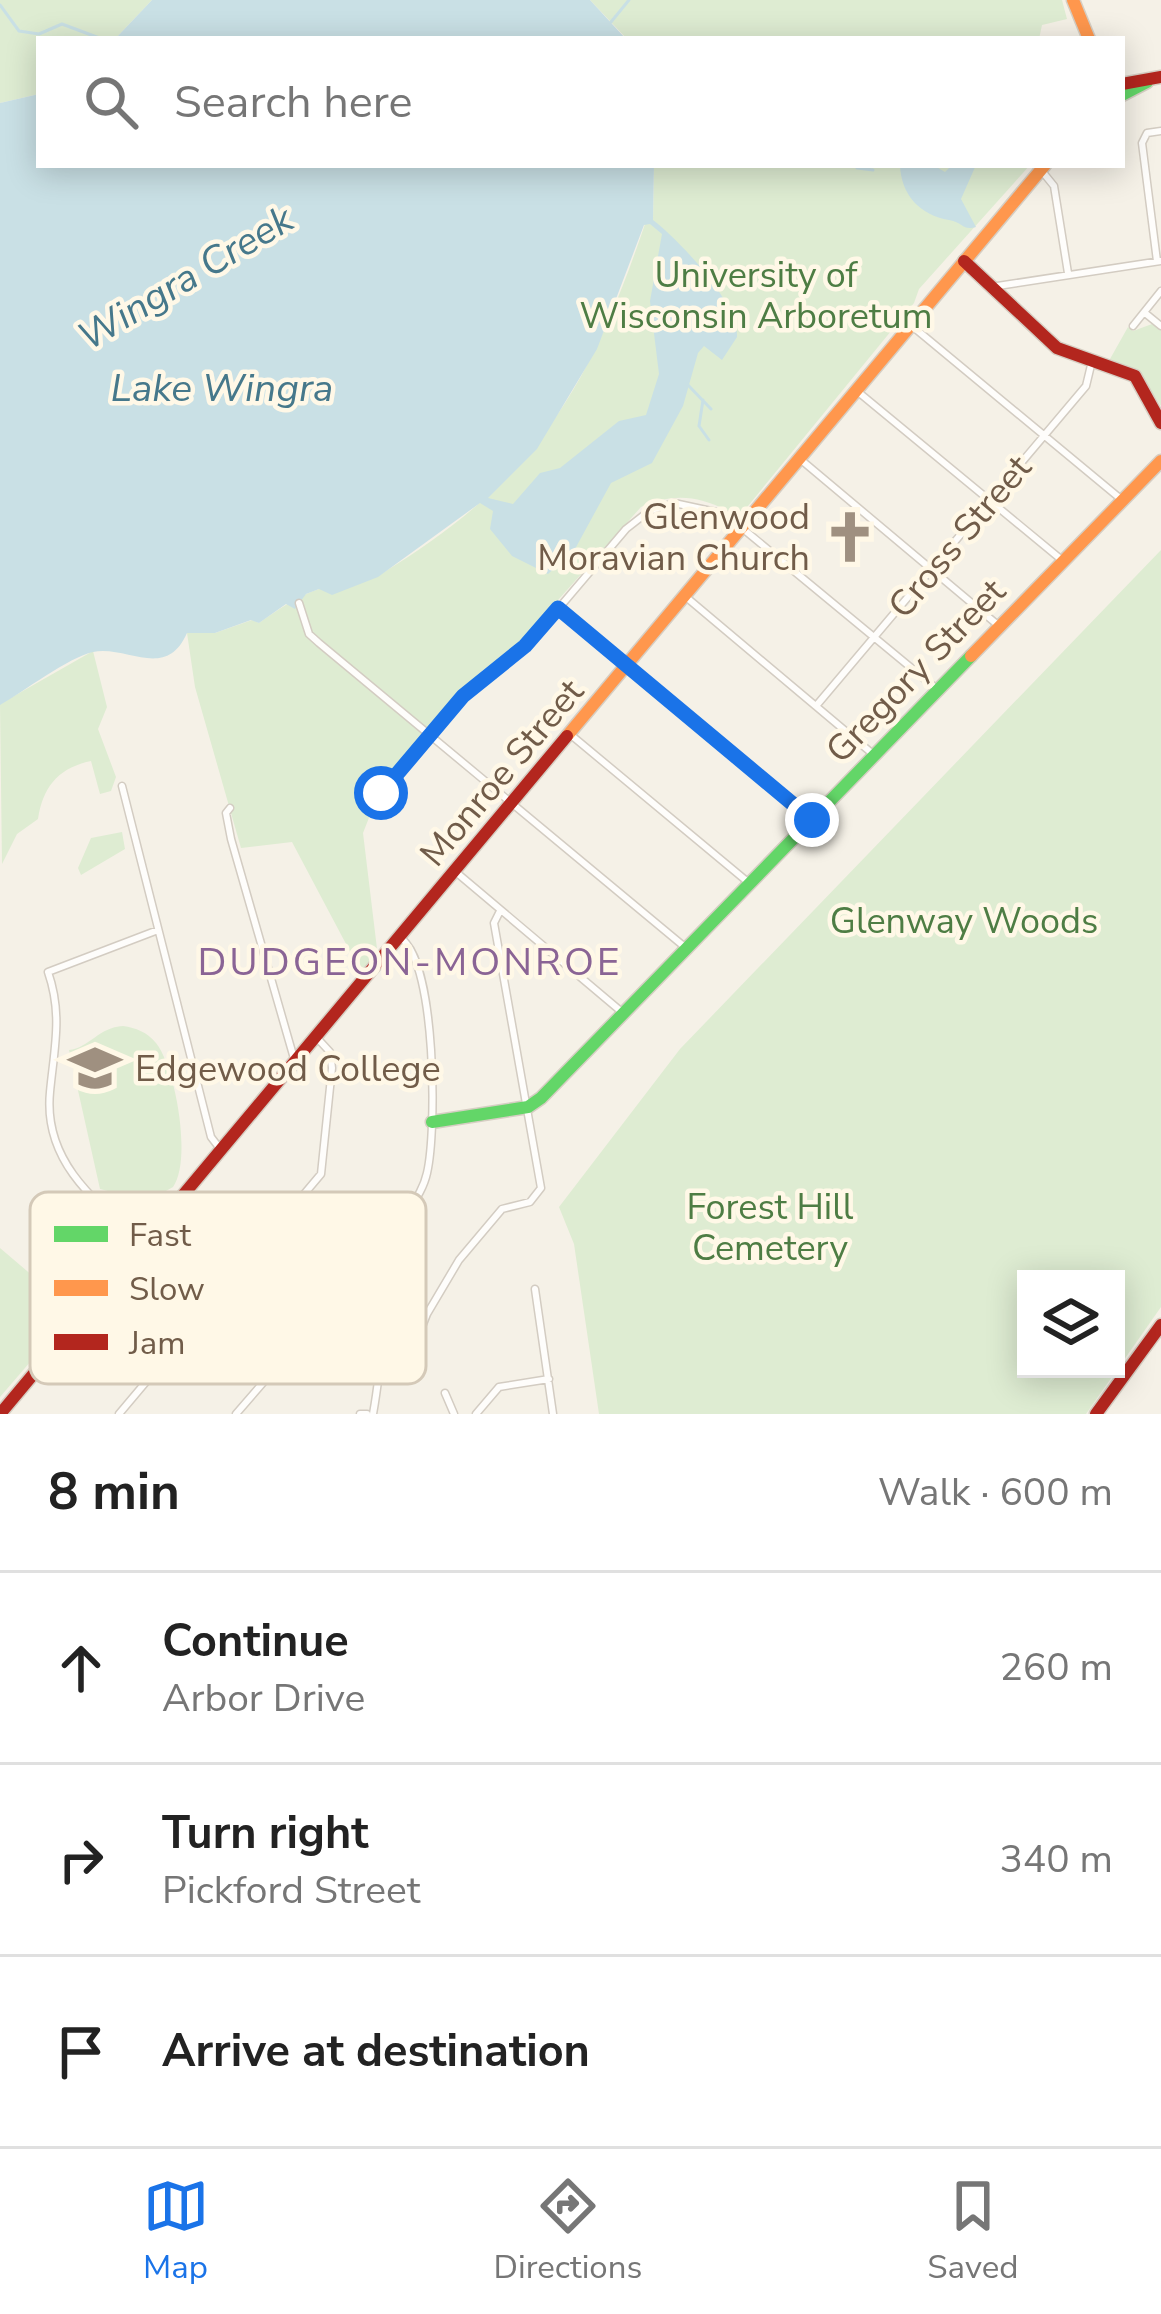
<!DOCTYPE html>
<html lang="en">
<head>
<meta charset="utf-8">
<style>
	:root { --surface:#fff; --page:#f2f2f2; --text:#222; --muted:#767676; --line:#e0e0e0; --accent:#1a73e8 }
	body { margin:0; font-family:"Nunito Sans",sans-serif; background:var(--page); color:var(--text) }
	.controls { position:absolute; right:36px; bottom:36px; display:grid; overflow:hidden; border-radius:0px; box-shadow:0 6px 30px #0003 }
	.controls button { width:108px; height:108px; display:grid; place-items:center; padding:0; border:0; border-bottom:3px solid var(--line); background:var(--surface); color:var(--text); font:60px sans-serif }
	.stop { position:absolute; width:36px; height:36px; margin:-27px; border:9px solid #1a73e8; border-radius:50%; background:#fff }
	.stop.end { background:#1a73e8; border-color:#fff; box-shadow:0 3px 12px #0008 }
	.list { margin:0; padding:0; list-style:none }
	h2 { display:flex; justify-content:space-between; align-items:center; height:156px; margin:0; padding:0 48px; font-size:51px }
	h2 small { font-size:39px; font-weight:400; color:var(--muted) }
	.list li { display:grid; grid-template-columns:78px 1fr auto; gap:36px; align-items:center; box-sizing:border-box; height:192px; padding:0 48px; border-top:3px solid var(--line) }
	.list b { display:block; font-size:45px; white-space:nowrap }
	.list p { margin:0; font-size:39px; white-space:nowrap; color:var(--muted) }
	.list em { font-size:39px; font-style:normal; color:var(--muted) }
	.icon { flex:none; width:66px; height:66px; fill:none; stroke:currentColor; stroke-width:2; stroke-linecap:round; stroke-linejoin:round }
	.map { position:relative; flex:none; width:1161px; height:1414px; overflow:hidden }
	.search { position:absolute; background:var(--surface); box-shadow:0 6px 30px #0003; left:36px; right:36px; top:36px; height:132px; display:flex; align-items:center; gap:30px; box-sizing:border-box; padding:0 42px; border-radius:0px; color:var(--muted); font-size:45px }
	.sheet { height:732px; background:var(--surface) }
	nav { display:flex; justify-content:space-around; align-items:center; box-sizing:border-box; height:168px; border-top:3px solid var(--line); background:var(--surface); font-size:33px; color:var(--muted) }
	nav a { display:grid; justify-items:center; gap:6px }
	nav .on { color:var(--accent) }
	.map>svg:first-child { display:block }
	.green { fill:#deecd2; fill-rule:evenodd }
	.water { fill:#c9e0e5; fill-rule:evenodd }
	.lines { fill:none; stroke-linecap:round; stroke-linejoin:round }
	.stream { stroke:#c9e0e5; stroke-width:3 }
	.street-casing { stroke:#d3ccc2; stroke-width:9 }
	.fast-casing { stroke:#d6cec3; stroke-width:15 }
	.slow-casing { stroke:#d6cec3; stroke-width:15 }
	.jam-casing { stroke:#d6cec3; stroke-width:15 }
	.street { stroke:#fefdfb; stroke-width:6 }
	.fast { stroke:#63d668; stroke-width:12 }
	.slow { stroke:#ff974d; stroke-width:12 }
	.jam { stroke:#b3261e; stroke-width:12 }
	.route { stroke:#1a73e8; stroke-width:15 }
	.labels { text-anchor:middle; stroke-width:9; stroke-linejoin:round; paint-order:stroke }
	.park-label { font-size:36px; fill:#4e7d44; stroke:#fff8e7 }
	.poi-label { font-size:36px; fill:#715c49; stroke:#fff8e7; text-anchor:end }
	.street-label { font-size:36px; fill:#715c49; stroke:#fff8e7 }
	.water-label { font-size:39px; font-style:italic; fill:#46788b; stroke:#fff8e7 }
	.neighbourhood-label { font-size:39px; letter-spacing:3px; fill:#8a6495; stroke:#fff8e7 }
	.key { fill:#fff8e7; stroke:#d4c9b8; stroke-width:3 }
	.key-label { font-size:33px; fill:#715c49 }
</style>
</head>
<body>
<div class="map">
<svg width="1161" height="1414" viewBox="0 0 1161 1414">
	<rect width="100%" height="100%" fill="#f5f1e7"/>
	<path class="green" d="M0,0H152L115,39H39V94L0,103Z
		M590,0H1062L1067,19L1042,25L1039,39H627Z
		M654,165H1030L919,289L914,303L739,517C705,497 677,491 641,507L518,645L483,670L383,782L363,833L378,957L363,976L292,842L241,848L195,687L187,633H215L252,620L259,623C276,611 299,595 319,589C339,583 364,584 381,574C533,482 589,390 645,224L653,220Z
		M1152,324L1161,330V406L1140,374L1110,359L1128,327L1133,331Z
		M1161,550V1307L1086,1414H599L574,1244L559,1207L680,1049ZM1026,1279H1116V1369H1026Z
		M93,651L107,707L98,729L116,777L111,791L100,794L91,761C58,768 43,787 38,819L17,834L2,864L0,704Z
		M122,832L125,849L81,875L78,868L91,838Z
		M123,1026C136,1028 147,1032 156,1043C176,1068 192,1161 173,1187L148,1201L100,1189L69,1050C89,1048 99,1027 123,1026Z
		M0,1248L74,1311L0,1397Z"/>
	<path class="water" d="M152,0H590L626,39H115Z
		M39,94V165H654L653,220C679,240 739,303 737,337L722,360L704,346L698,353L683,406L652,463L611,483L575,549L548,574L512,556L490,529L493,511L480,503L378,577L332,595L319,589L306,594L295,609L286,604L259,623L251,620L215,633H187C166,681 127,645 93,652C69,657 23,692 0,705V103ZM650,224L662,234L650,301L659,374L646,415L619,421L560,468L540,473L513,504L488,498L537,449L597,349L644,225Z
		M900,165H933L945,172L952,165H976L961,199L976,227C963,231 964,223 949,220C920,215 901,195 900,165Z"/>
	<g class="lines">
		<path class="stream" d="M0,5L19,31L39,34L62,24L102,39
			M611,22L629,0
			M857,168L873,170
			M687,384L711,409
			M703,400L699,426L709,440"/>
		<g class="street-casing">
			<path id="street" d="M1041,170L1054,186L1068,273
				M1157,261L1142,143L1147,133L1161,131
				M991,287L1161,261
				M1145,313L1161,326
				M912,326L1122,500
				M1133,326L1161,291
				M857,391L1063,561
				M800,459L999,626
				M686,597L874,755
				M299,603L309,634L319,643L686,948
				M558,608L812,820
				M816,706L1086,386L1092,361
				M571,735L749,883
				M122,786L211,1137L221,1150
				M367 794a7 7 0 1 1 14 0a7 7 0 1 1-14 0Z
				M380,791L463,696L542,628L626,529L649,511L674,503L725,514L938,690
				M230,808L226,813L231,839L295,1062
				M457,873L623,1013
				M145,1244C97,1203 43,1163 50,1092C54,1049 63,1015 48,972L158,930
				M165,1259L284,1358L408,1362L427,1314L459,1260L502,1209L530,1202L541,1188L494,923L500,911
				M535,1289L553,1414
				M445,1393L454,1414
				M119,1414L321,1174L332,1068L330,1052L318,1039
				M236,1414L376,1252L391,1248
				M360,1414H367
				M373,1414C383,1359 385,1304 392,1248C396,1220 421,1201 427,1173C437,1130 436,966 402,939
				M476,1414L499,1387L549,1379"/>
		</g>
		<g class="fast-casing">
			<path id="fast" d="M1122,95L1147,82
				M432,1122L528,1107L541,1098L971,656"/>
		</g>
		<g class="slow-casing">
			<path id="slow" d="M1073,0L1089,39
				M971,656L1161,461
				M567,736L1045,165"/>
		</g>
		<g class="jam-casing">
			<path id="jam" d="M1122,84L1161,77
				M964,261L1057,348L1135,376L1161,423
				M0,1414L567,736
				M1096,1414L1161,1325"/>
		</g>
		<use href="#street" class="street"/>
		<use href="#fast" class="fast"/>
		<use href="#slow" class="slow"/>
		<use href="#jam" class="jam"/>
	</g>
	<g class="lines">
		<path class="route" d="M381,793L463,696L525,646L558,608L812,820"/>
	</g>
	<defs>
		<g id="church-bare" transform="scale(4.14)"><path d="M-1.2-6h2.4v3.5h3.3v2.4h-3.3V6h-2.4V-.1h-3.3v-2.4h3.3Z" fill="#9f9080" stroke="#fff8e7" stroke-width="2.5" paint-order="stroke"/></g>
		<g id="university-bare" transform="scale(4.14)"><path d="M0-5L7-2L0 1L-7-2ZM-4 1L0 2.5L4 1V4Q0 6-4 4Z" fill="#9f9080" stroke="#fff8e7" stroke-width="2.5" paint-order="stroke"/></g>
	</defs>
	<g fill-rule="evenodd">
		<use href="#church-bare" x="850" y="537"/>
		<use href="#university-bare" x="95" y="1068"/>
	</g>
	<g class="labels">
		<g class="park-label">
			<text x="756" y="287">University of<tspan x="756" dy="41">Wisconsin Arboretum</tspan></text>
			<text x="964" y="933">Glenway Woods</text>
			<text x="770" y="1219">Forest Hill<tspan x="770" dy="41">Cemetery</tspan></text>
		</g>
		<g class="poi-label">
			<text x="810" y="529">Glenwood<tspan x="810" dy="41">Moravian Church</tspan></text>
			<text x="135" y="1081" text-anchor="start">Edgewood College</text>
		</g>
		<g class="street-label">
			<text transform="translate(959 536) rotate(-50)" y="13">Cross Street</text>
			<text transform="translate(915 670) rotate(-46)" y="13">Gregory Street</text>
			<text transform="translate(501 772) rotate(-50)" y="13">Monroe Street</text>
		</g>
		<g class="water-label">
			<text transform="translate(185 277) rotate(-31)" y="14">Wingra Creek</text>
			<text x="222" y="401">Lake Wingra</text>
		</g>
		<g class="neighbourhood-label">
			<text x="410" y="975">DUDGEON-MONROE</text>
		</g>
	</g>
	<rect x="30" y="1192" width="396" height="192" rx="18" class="key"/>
	<rect x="54" y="1226" width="54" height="16" fill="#63d668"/>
	<rect x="54" y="1280" width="54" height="16" fill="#ff974d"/>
	<rect x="54" y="1334" width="54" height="16" fill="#b3261e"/>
	<g class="key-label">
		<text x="129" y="1246">Fast</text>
		<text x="129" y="1300">Slow</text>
		<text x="129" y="1354">Jam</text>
	</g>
</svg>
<div class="controls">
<button><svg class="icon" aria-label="layers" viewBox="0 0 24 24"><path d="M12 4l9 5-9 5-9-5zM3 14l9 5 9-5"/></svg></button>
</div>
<div class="stop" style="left:381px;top:793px"></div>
<div class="stop end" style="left:812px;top:820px"></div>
<div class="search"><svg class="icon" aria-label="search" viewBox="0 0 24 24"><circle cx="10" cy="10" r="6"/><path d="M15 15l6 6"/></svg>Search here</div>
</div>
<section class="sheet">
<h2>8 min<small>Walk · 600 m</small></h2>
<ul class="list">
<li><svg class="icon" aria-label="ahead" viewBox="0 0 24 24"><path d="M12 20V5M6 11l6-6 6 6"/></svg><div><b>Continue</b><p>Arbor Drive</p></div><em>260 m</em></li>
<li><svg class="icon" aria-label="right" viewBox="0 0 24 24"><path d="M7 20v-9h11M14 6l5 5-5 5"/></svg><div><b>Turn right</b><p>Pickford Street</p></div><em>340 m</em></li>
<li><svg class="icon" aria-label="arrive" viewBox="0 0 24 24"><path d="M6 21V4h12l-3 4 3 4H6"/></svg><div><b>Arrive at destination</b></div></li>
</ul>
</section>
<nav>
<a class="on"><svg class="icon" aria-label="map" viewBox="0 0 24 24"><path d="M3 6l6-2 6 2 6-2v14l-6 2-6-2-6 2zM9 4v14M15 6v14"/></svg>Map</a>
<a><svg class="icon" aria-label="directions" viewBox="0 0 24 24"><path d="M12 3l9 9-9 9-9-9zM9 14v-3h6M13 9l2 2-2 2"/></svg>Directions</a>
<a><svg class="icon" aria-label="saved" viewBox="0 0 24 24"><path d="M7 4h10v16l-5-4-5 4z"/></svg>Saved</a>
</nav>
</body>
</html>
